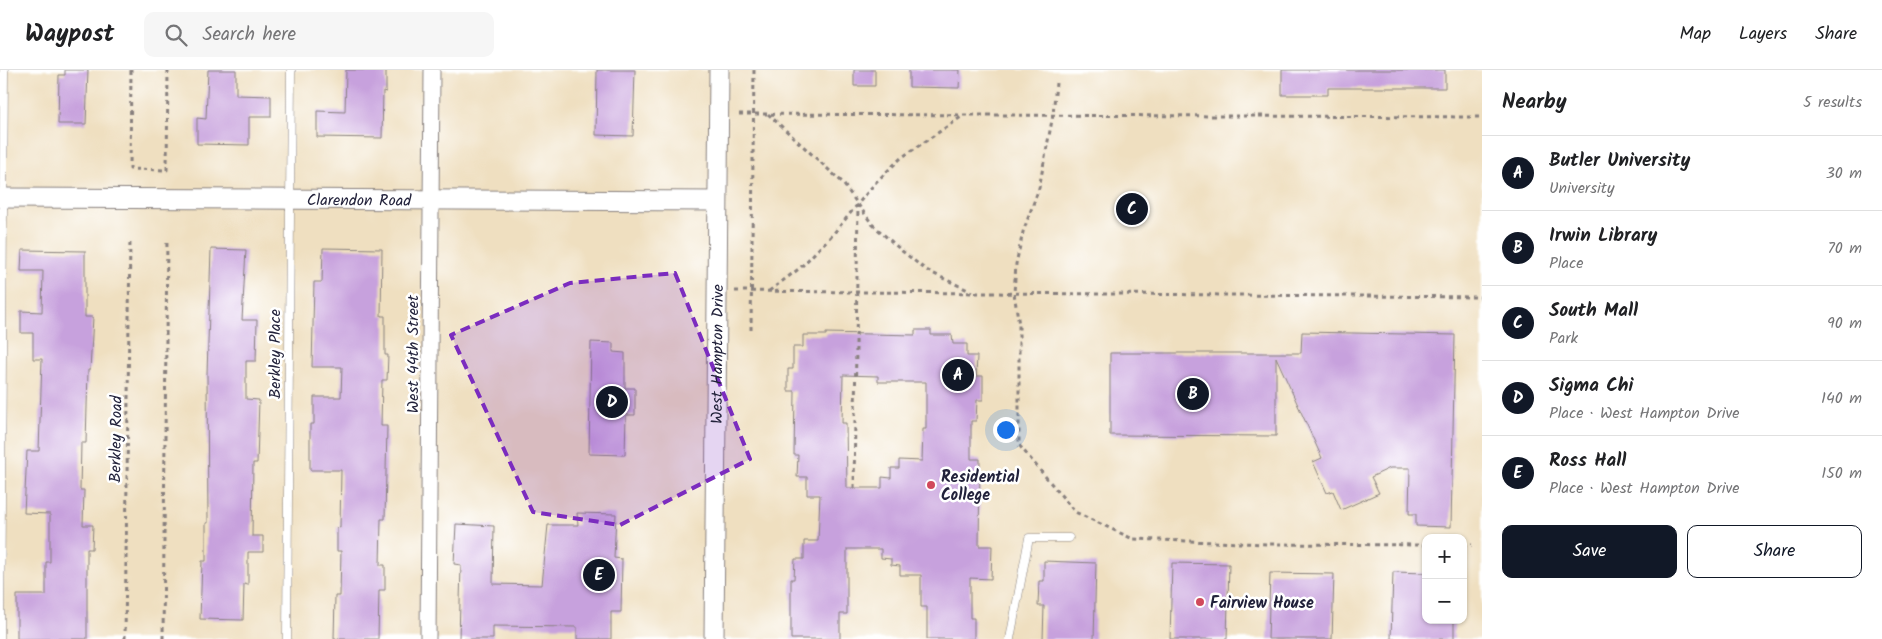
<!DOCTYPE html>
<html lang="en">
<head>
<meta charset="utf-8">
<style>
	:root { --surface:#fff; --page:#f6f6f6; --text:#202124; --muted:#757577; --line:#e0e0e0; --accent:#111827 }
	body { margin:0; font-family:Kalam,sans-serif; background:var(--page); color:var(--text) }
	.controls { position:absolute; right:15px; bottom:15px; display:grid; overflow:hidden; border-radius:10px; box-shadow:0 1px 4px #0004 }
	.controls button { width:45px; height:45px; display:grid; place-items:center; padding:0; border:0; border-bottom:1px solid var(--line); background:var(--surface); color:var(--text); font:25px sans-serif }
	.you { position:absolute; left:1005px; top:359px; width:18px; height:18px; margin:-12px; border:4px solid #fff; border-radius:50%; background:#1a73e8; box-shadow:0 0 0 8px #1a73e833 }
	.badge { display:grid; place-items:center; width:32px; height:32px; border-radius:50%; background:var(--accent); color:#fff; font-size:16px; font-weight:700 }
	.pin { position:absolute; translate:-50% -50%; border:2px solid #fff; box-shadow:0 1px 5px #0006 }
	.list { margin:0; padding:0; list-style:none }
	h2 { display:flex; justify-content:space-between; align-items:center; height:65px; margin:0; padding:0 20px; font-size:21px }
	h2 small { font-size:16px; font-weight:400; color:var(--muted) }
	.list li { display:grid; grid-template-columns:32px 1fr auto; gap:15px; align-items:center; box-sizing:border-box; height:75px; padding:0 20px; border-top:1px solid var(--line) }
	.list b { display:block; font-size:19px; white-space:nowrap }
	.list p { margin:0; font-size:16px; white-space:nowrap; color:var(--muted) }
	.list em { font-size:16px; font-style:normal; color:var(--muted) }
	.actions { display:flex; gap:10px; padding:15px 20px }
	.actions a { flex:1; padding:11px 0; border:1px solid var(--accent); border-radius:10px; text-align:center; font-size:18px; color:var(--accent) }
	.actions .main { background:var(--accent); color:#fff }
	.icon { flex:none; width:28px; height:28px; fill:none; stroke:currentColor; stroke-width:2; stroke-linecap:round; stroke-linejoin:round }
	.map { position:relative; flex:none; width:1482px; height:569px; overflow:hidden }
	header { display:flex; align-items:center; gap:30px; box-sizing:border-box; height:70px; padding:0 25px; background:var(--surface); border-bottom:1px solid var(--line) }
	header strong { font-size:24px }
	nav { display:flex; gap:28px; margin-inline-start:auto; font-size:18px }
	.search { width:350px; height:45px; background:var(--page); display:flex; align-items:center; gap:12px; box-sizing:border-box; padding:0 18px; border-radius:10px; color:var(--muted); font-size:19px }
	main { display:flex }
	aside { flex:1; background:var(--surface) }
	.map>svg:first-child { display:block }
	.building { fill:#c7a1dd; fill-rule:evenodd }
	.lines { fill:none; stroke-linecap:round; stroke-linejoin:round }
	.service-casing { stroke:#88807e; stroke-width:9 }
	.minor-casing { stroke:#88807e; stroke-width:17 }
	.tertiary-casing { stroke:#88807e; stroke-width:21 }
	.path { stroke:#88807e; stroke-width:3; stroke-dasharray:4 4; stroke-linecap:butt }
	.service { stroke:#fff; stroke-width:8 }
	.minor { stroke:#fff; stroke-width:15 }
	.tertiary { stroke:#fff; stroke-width:19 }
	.marked { fill:#7b2cbf; fill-opacity:0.2; stroke:#7b2cbf; stroke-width:4; stroke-dasharray:10 6; stroke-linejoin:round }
	.poi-dot { fill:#d1495b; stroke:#fff; stroke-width:2 }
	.labels { text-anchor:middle; stroke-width:5; stroke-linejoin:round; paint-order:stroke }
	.street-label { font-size:16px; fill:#22223b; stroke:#fff }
	.poi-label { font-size:16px; font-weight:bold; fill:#22223b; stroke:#fff; text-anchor:start }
</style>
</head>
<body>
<header>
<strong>Waypost</strong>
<div class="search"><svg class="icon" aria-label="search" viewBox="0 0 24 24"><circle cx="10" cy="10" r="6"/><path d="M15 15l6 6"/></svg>Search here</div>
<nav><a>Map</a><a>Layers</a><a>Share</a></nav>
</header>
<main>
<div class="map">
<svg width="1482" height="569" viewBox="0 0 1482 569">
	<rect width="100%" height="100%" fill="#fff"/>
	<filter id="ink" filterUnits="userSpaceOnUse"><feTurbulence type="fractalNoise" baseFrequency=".02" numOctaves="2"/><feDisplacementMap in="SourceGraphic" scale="10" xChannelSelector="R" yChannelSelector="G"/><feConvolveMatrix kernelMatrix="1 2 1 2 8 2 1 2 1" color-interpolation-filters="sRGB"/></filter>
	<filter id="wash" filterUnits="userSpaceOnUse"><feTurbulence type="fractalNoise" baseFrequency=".0096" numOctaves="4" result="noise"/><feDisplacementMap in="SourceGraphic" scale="20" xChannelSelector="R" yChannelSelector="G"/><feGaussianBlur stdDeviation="1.12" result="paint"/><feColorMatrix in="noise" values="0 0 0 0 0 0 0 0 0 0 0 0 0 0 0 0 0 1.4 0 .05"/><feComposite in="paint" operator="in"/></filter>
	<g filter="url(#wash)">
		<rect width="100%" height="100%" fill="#efdfc0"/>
		<g id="blocks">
			<path class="building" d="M65,0H88L86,54H58L59,5H65Z
				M208,0H236V25L271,26V47H249V75L197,74V48L206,49Z
				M346,0H386V22L383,21L382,68L317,67V41L345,42Z
				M597,0H635L633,66L596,65Z
				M854,0H875V16H854Z
				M909,0H960L959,18L909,17Z
				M1282,0H1445V18H1328V25H1282Z
				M323,178L382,179L381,246H385V285H388L387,310H382L381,356H387L385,449H381L380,495H385V520H379L378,569H334L335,526H340L341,481H337V457L340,458L341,400H310V354H314V327H341L342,297H312L314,212H322Z
				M211,179L246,180L242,250H257L256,291H246V329L259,330L257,393H253L252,466H263V482H248V515L244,514L243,550L200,549L202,491H206V453H208L207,304Z
				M22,180L85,181V247H93L90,300H88L86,373H81L80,420H84L83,455H93L92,479H87V569H17V525H46V492H50V444L24,443L27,381H39L42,289H33V263H21V241L42,242L43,201H21Z
				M915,260H931V265H952L953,274H967V286H977L976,306H983V330H977L976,351H971V389H980L979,476H992L991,509L970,508V548H974V569H927V537H921V505H900V496L891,495V489L881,488V479H847V544H840V569H791V509H794L795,489H804V471H818L820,425H807V407H797L798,385H794L795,321H788V299H793V277H803V265H826V263L915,265ZM843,305L878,306V312H926V359H923L922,391L899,390V398H891V408L882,407V418H847L846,353H842Z
				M1302,262L1455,265L1451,457L1416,456V444H1409L1410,398H1390L1371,407L1379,423L1341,440L1333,421L1327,423L1313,392L1322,388L1276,287V366L1110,365V283H1301Z
				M591,272L613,273V282L625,283V318H635V345H626L625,385L589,384Z
				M577,443L616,444L614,488L622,489L621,542H611V569H577V557L493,556V569H459L461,495L454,494L456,454L494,456L493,514L542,515L548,455H578Z
				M1044,491L1096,493L1094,569H1043L1044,536H1038L1039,511H1044Z
				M1172,493L1229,494L1227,569H1170Z
				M1393,502L1426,503V550H1454V569H1391Z
				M1270,503L1334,504L1332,569H1268Z"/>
		</g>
	</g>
	<g filter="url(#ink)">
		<use href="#blocks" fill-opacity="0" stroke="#88807e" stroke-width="1"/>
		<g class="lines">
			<g class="service-casing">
				<path id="service" d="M0,569L4,0
					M287,569L291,0
					M1010,569L1029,468H1069"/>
			</g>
			<g class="minor-casing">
				<path id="minor" d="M428,569L432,0"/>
			</g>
			<g class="tertiary-casing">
				<g id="tertiary">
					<path id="s1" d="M0,128L717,131"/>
					<path id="s2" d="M714,569L719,0"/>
				</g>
			</g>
			<path class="path" d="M131,0L130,99L167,100L168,0
				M1056,13L1053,45L1039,118L1023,162L1016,194L1014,223L1019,255V375L1075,442L1133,469L1268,474L1426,475
				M739,44L1482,47
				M768,44L842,112L872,154L902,181L926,200L972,222
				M735,221L1482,227
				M769,221L800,198L834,163L876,112L901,88L964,45
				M751,260L754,0
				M854,418L858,135
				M1463,475H1472
				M125,569L130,169
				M163,569L167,169"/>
			<use href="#service" class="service"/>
			<use href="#minor" class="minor"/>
			<use href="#tertiary" class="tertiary"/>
		</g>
	</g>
	<path class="marked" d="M675,203L750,389L620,455L533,442L451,265L570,213Z"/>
	<g class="poi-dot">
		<circle cx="931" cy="415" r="5"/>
		<circle cx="1200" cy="532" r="5"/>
	</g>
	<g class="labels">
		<g class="street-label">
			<text dy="6" stroke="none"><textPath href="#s1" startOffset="359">Clarendon Road</textPath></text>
			<text transform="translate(274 284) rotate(-90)" y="6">Berkley Place</text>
			<text transform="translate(412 284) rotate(-90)" y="6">West 44th Street</text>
			<text dy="6" stroke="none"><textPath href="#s2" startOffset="285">West Hampton Drive</textPath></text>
			<text transform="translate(115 369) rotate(-89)" y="6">Berkley Road</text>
		</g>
		<g class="poi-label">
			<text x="941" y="412">Residential<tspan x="941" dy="18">College</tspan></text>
			<text x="1210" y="538">Fairview House</text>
		</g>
	</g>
</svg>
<div class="controls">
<button>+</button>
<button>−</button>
</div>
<div class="you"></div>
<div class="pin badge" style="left:958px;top:305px">A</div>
<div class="pin badge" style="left:1193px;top:324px">B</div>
<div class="pin badge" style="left:1132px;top:139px">C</div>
<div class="pin badge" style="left:612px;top:332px">D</div>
<div class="pin badge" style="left:599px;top:505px">E</div>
</div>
<aside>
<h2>Nearby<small>5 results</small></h2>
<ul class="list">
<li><span class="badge">A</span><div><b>Butler University</b><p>University</p></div><em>30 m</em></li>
<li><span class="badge">B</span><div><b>Irwin Library</b><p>Place</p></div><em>70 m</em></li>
<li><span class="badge">C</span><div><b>South Mall</b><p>Park</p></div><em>90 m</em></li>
<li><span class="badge">D</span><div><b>Sigma Chi</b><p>Place · West Hampton Drive</p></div><em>140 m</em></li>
<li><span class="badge">E</span><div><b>Ross Hall</b><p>Place · West Hampton Drive</p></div><em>150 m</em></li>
</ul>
<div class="actions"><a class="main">Save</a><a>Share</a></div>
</aside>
</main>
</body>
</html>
